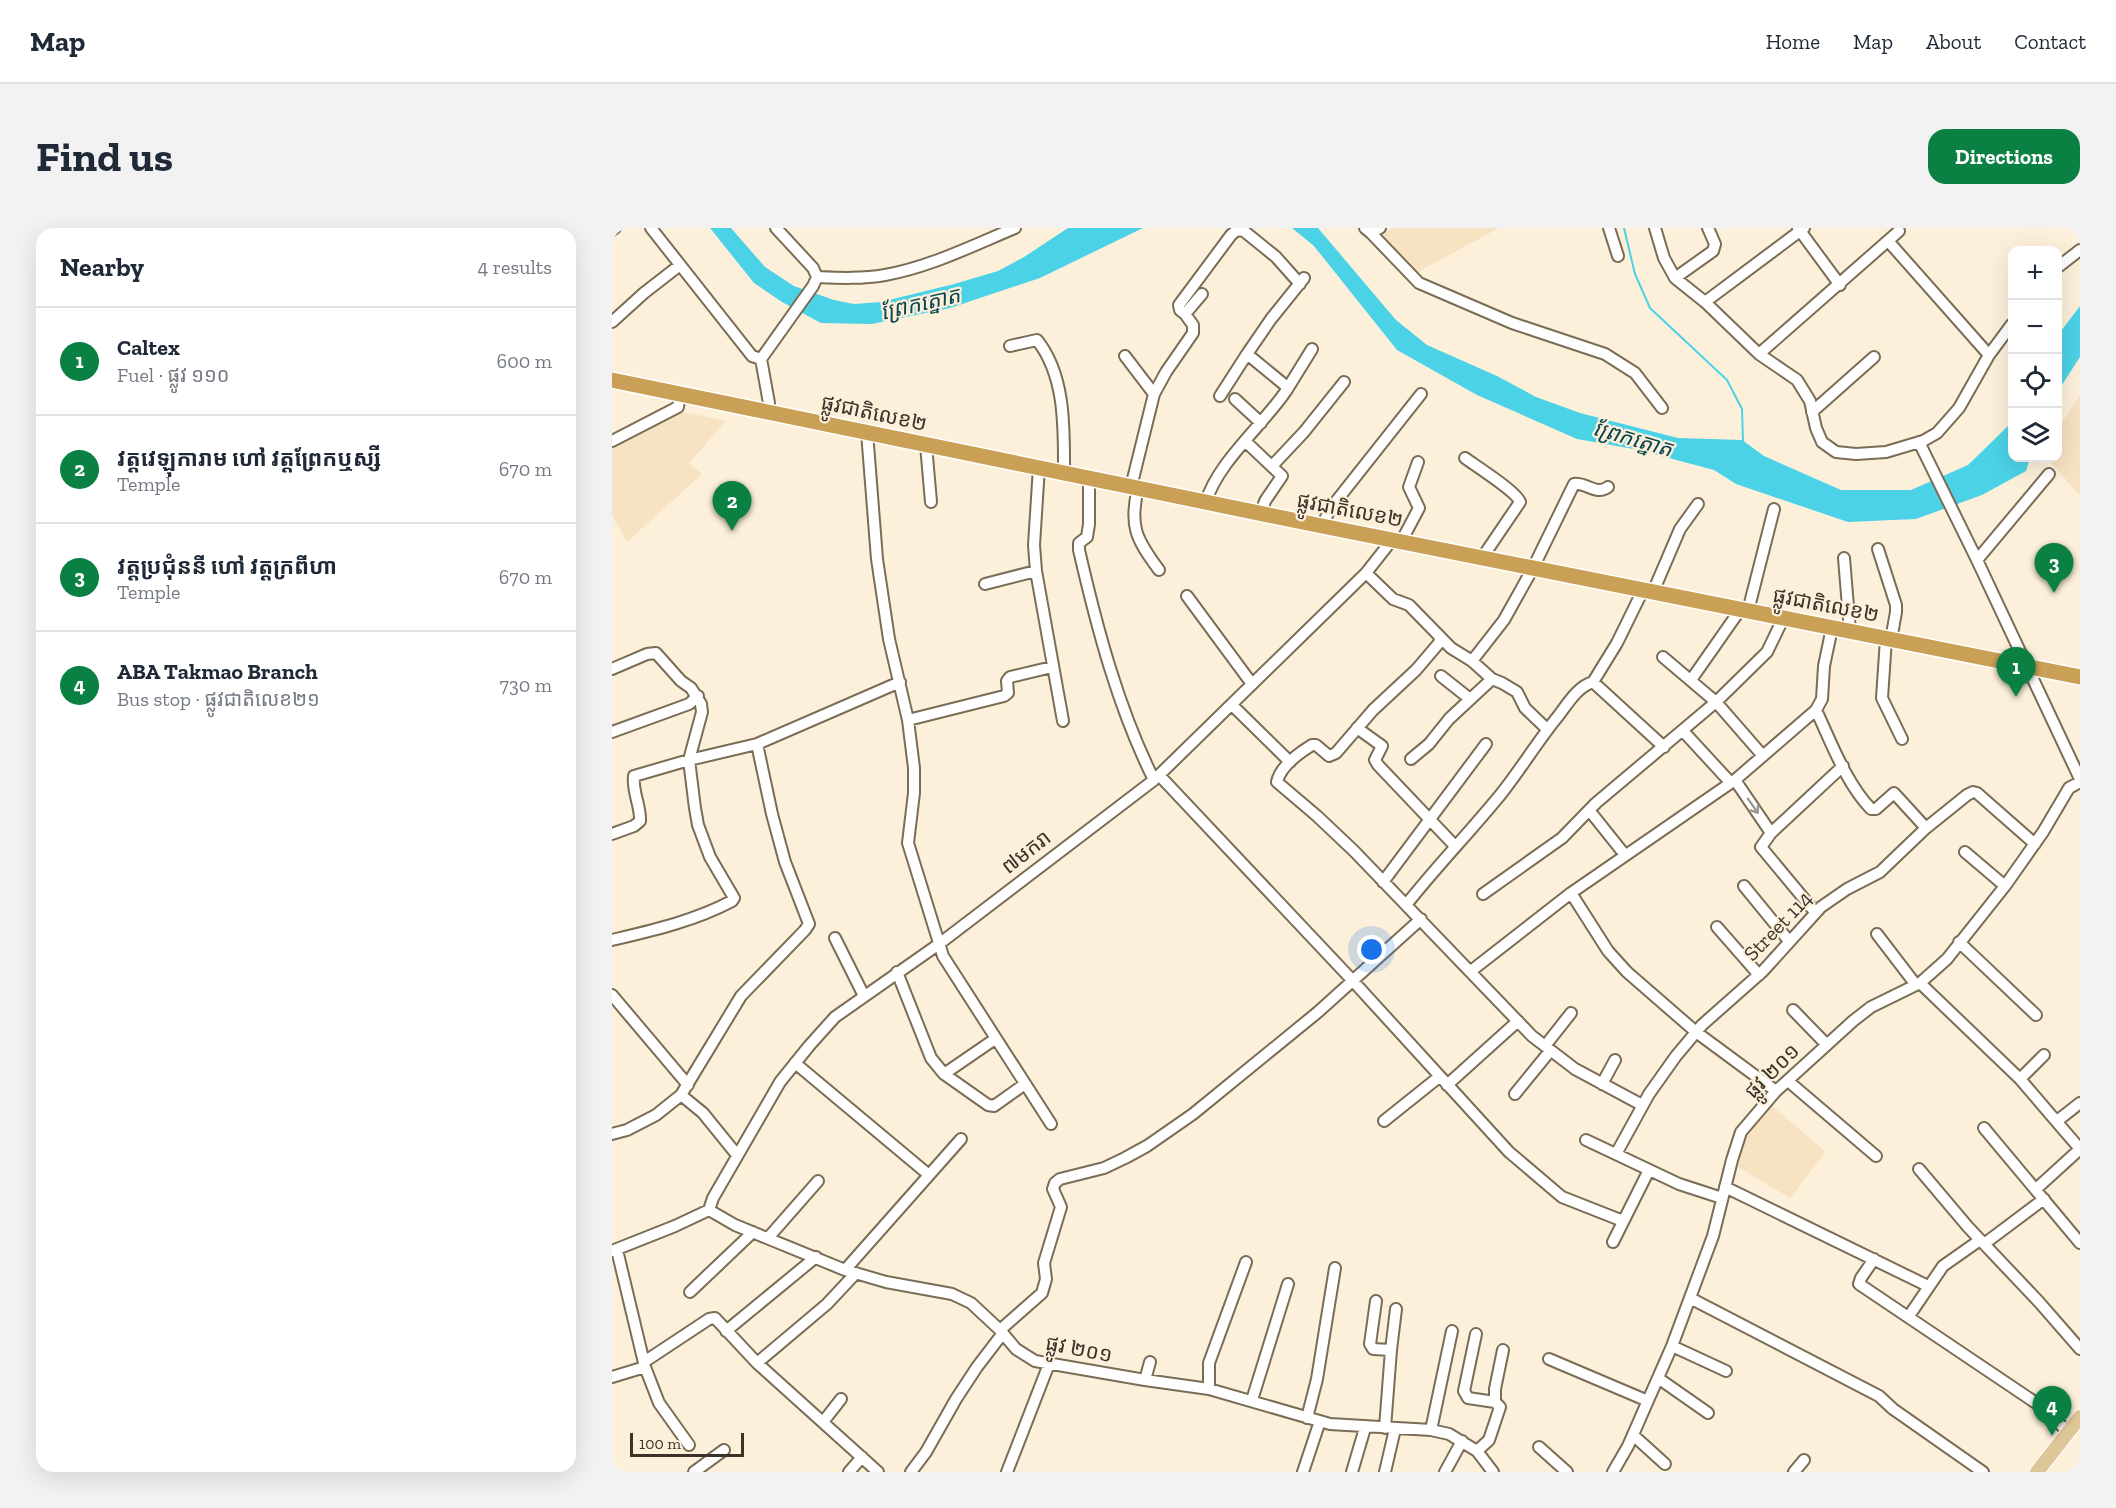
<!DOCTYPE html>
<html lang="en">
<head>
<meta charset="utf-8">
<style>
	:root { --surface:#fff; --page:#f2f2f3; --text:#1f2937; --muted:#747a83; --line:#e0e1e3; --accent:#0b8043 }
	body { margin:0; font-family:"Zilla Slab","Noto Sans Khmer",serif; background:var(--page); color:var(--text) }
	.controls { position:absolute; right:18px; top:18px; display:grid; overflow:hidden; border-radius:12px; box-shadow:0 6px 24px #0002 }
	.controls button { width:54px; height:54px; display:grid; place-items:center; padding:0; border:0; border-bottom:2px solid var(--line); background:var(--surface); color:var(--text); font:30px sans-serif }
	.scale { position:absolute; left:18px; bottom:15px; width:114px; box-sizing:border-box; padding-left:6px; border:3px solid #3a3329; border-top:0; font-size:16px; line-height:21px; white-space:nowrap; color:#3a3329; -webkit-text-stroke:4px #fdf0db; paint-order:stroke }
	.you { position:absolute; left:760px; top:722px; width:21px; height:21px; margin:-15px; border:4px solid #fff; border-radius:50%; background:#1a73e8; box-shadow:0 0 0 9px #1a73e833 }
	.badge { display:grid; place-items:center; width:39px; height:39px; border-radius:50%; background:var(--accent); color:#fff; font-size:20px; font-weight:700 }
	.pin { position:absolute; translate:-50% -50px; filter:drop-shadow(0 2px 3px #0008) }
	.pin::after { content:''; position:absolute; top:32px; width:21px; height:18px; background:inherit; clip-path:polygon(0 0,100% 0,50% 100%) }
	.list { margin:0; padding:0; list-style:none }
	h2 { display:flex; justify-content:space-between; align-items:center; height:78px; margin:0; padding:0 24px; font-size:26px }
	h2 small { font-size:20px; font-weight:400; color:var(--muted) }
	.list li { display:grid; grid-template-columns:39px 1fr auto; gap:18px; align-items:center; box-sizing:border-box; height:108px; padding:0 24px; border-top:2px solid var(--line) }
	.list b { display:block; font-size:22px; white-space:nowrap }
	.list p { margin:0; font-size:20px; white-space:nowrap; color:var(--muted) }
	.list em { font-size:20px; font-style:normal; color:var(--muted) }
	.icon { flex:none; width:33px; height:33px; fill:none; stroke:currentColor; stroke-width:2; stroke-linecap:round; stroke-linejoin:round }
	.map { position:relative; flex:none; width:1468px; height:1244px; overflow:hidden; border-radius:18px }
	header { display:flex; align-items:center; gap:36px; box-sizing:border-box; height:84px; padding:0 30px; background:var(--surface); border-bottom:2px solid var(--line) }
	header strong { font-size:28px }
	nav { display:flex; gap:33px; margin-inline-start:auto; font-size:21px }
	.intro { display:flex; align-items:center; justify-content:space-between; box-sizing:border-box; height:144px; padding:0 36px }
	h1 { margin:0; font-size:42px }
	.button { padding:15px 27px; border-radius:18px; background:var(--accent); color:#fff; font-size:21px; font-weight:700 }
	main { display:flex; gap:36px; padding:0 36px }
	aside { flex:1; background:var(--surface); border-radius:18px; box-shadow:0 6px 24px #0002 }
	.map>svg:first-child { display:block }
	.built { fill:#f7e2c2 }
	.water { fill:#4cd2e7 }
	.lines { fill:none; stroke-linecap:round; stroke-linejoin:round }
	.stream { stroke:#4cd2e7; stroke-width:2 }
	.minor-casing { stroke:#7a6c55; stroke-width:14 }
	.major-casing { stroke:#fff; stroke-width:16 }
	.highway-casing { stroke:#fff; stroke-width:18 }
	.minor { stroke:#fff; stroke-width:10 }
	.major { stroke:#dfc699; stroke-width:14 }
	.highway { stroke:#c9a055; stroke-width:15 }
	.oneway { stroke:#9c9994 }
	.labels { text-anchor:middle; stroke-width:4.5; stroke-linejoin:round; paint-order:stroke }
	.street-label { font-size:21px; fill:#3a3329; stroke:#fdf0db }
	.water-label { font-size:22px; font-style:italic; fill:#0b4750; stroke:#fdf0db }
</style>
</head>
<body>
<header>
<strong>Map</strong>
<nav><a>Home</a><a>Map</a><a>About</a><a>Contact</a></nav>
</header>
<div class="intro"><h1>Find us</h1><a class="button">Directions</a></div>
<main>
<aside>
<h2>Nearby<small>4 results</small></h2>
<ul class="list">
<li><span class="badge">1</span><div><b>Caltex</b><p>Fuel · ផ្លូវ ១១០</p></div><em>600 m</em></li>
<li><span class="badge">2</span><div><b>វត្តវេឡុការាម ហៅ វត្តព្រែកឬស្សី</b><p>Temple</p></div><em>670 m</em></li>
<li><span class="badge">3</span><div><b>វត្តប្រជុំននី ហៅ វត្តក្រពីហា</b><p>Temple</p></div><em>670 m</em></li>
<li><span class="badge">4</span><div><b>ABA Takmao Branch</b><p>Bus stop · ផ្លូវជាតិលេខ២១</p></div><em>730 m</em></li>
</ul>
</aside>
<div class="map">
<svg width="1468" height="1244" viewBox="0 0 1468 1244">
	<rect width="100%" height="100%" fill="#fdf0db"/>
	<path class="built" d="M781,0H887L804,45L771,12L772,5Z
		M1468,167V265L1466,266L1435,230H1446V201Z
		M67,183L114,193L77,235L90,246L15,314L0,287V217Z
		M1160,878L1214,924L1178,970L1126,939L1135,908Z"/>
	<path class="water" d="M98,0H119L153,39L182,58L222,72L242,76L269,74L342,56L386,43L412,29L456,0H531L428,50L338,80L260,96L209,95L170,74L142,55Z
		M680,0H706L784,92L815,117L885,148L924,169L968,185L1066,210L1130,212L1152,228L1229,262H1299L1356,237L1397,197L1400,189V230H1418L1414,243L1370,267L1304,291L1236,294L1124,256L1102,242L1027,222L965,211L865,167L785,122L702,18Z
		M1468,78V129L1446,163V107Z"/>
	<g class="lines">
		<path class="stream" d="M1012,0L1023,46L1038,80L1115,152L1130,181L1131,214"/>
		<g class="minor-casing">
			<path id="minor" d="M39,0L140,128L149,131
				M164,0L201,40L205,49
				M753,0L759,5L768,0
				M997,0L1006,28
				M1043,0L1052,30L1063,50L1093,74L1147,126L1185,152L1198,173L1204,200L1210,214L1224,224L1244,226L1274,224L1311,213L1325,205L1347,180L1377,127L1400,96
				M1186,0L1228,57
				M0,2L3,0
				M759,5L807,55L900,95L993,126L1023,145L1050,180
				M1277,14L1377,127
				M1446,39L1468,22
				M1063,50L1101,23L1103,16L1096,0
				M1093,74L1192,0
				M573,86L568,82L567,77L619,7L625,2L632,3L664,29L688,56
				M0,94L32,65L68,37
				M398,118L425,112C454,148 452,202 452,245
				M1147,126L1287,3
				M513,128L542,166
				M674,163L700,121
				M608,168L635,126
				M623,171L649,195
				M156,183L157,175L149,131L201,58L205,49C228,50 250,51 273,47C318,39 362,17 403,0
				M1200,184L1262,129
				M255,204L265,331L277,411L296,492L302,540V565L296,615L331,728L439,896
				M0,213L66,179L68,166
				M633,213L670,248L653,273L649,285
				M1307,214L1365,332L1468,551
				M314,217L319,274
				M853,230C864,238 905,264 908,274L870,330
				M660,238L692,204L732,154
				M427,239L422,317L424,343L451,493
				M477,250V296L475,309L467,315V322C485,400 506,480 542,552
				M519,259L542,166L554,144L581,105V97L573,86L590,66
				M526,260C517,298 524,311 547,342
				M594,274C605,235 651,197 674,163V158L635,126L659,91L692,50
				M710,298L718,281L809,166
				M789,314L807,280L797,259L806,234
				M1266,321L1284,377V384L1279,412
				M1232,330L1238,403
				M1365,332L1437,246
				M754,345L781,371L797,377L839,420L860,433L880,451L890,455L905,464L913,480L935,501
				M373,356L424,343
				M1041,364L1068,301L1086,276
				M575,368L640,456
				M1136,383L1162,281
				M828,410L827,415L804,442L761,482L724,525L717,528L704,517H700C687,525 668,539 665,554L705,588L742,623L920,808L963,841L1030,877
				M1274,411L1270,470L1290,511
				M1051,429L1104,474L1151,528
				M860,433L892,392L921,340L962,256C974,254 984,268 996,259
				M0,441L35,426L44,425L69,453L79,460L89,476L90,484L77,532L83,580L86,597L98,629L122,670L120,673C82,693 42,702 0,712
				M829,448L858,471
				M1079,452L1128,382
				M981,454L1052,519
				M620,477L678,534
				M1204,482C1219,514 1234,555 1259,581H1264L1282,565L1314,600
				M296,492L392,468L396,465L395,453L398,449L440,439
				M745,500L770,518L763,532L766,537L843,618
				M1071,503L1118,554
				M0,504L77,476L86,468
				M799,531L817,516L837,491L880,451
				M547,547L741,753L897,924L950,969L1011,993
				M1123,552L1159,605
				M977,582L1013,627
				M0,606L22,598L28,593C29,578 20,564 22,548L77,532L145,516L288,454
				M1353,624L1393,658
				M771,654L874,516
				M1132,658L1177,713
				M959,665L996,723L1015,744L1084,804L1164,863
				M871,666L950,610L984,575L1104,474L1155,424L1171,391
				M794,677C824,639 858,604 889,566C908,542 924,516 943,492C954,479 964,459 981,454L1005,415L1031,362
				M1203,684L1149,619L1159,605L1231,538
				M1105,699L1147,747
				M1265,706L1304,757
				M223,710L252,768
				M1347,714L1424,787
				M859,743L959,665L1123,552L1204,482L1210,471L1212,438L1220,400
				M285,744L319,830L332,846L383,811
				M1308,755L1408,851L1468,921
				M0,767L76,857
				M1181,782L1215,817
				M933,818L959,785
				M183,835L317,947
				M332,846L376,877L382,878L413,856
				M1408,851L1432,827
				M1176,853L1264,928
				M990,856L1003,832
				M835,857L906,793
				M903,866L938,823
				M69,867L91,885L125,927
				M772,893L827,849
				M1445,893L1468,875
				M1372,900L1468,1015
				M0,906L15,902L44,887L69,867L129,768L193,702L197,696L173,634L160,586L145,516
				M974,912L1067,956L1110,970
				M1004,926L1037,866L1064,828L1090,797L1151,743L1209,679L1235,661L1268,644L1314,600L1355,567L1361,564L1365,565L1423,616
				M1307,941L1356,999L1427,1074L1468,1121
				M1113,959L1316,1058
				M1424,961L1468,921
				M97,982L101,970L168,854L197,818L223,789L327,716L542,552L754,345L780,312
				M156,1010L206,953
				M1001,1014L1037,942
				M1372,1016L1432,971
				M5,1022L33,1139L47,1175L77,1217
				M0,1023L63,998L97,982L123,997L233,1042L274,1054L340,1066L359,1075L388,1102L404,1121L423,1133L533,1152L597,1161L718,1196L819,1202L837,1206L865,1223L881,1244
				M1262,1031L1249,1050L1247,1056L1430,1179L1456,1204
				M233,1042L349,911
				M78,1064L141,1004
				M1078,1070L1267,1168L1281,1181L1371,1244
				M764,1073L758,1116L761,1121L779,1122
				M1297,1088L1331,1038L1368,1012
				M388,1102L430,1065L434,1051L432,1035L449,979L441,961L443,955L448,951L492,940L513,930L535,918L581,886L706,784L809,691
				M114,1103L204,1029
				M864,1106L852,1163L856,1170L883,1174
				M1060,1118L1114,1143
				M937,1131L1036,1173
				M32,1134L97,1091L103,1090L145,1135L266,1244
				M145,1135L215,1076L244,1045
				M0,1149L33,1139
				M1046,1150L1096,1185
				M533,1152L538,1134
				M597,1161V1135L634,1034
				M640,1172L676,1056
				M695,1190L705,1151L723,1040
				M211,1194L229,1171
				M773,1200L779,1122L784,1081
				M819,1202L840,1103
				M1021,1207L1053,1236
				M927,1219L955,1244
				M865,1223L877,1212L888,1179L883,1174V1161L891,1122
				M82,1244L112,1222
				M237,1244L250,1229
				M299,1244L314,1224L344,1171L365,1139L391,1105
				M395,1244L437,1136
				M691,1244L708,1193
				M740,1244L753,1200
				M773,1244L783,1201
				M833,1244L850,1213
				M1001,1244L1016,1218L1060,1118L1101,1008L1120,932L1129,904L1164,863L1241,793L1259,779L1308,755L1335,731L1393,658L1431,604L1457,560L1468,554
				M1182,1244L1192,1232"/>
		</g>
		<g class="major-casing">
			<path id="major" d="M1425,1244L1468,1189"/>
		</g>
		<g class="highway-casing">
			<path id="highway" d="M0,152L710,298L1468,449"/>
		</g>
		<use href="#minor" class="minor"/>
		<use href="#major" class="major"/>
		<use href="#highway" class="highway"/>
	</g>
	<defs><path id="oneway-shaft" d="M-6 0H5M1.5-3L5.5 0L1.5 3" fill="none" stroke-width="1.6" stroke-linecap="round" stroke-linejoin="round" transform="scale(1.5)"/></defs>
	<use class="oneway" href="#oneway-shaft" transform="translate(1141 578) rotate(55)"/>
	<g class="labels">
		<g class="street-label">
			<text transform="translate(262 185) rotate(12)" y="7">ផ្លូវជាតិលេខ២</text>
			<text transform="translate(738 282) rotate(11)" y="7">ផ្លូវជាតិលេខ២</text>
			<text transform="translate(1214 377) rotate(11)" y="7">ផ្លូវជាតិលេខ២</text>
			<text transform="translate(414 624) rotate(-38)" y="7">៧មករា</text>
			<text transform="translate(1166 698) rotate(-46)" y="7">Street 114</text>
			<text transform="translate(1160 843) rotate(-45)" y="7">ផ្លូវ ២០១</text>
			<text transform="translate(467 1121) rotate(11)" y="7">ផ្លូវ ២០១</text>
		</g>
		<g class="water-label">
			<text transform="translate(308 75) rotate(-13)" y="8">ព្រែកត្នោត</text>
			<text transform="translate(1021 210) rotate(16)" y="8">ព្រែកត្នោត</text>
		</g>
	</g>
</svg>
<div class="controls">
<button>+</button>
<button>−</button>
<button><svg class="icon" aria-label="locate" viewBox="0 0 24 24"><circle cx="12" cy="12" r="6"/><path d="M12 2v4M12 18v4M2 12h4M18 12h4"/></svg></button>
<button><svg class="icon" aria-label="layers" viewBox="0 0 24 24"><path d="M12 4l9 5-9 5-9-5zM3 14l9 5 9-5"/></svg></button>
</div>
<div class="scale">100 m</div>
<div class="you"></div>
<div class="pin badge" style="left:1404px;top:469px">1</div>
<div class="pin badge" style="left:120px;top:303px">2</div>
<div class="pin badge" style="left:1442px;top:365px">3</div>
<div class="pin badge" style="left:1440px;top:1208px">4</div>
</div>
</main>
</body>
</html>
